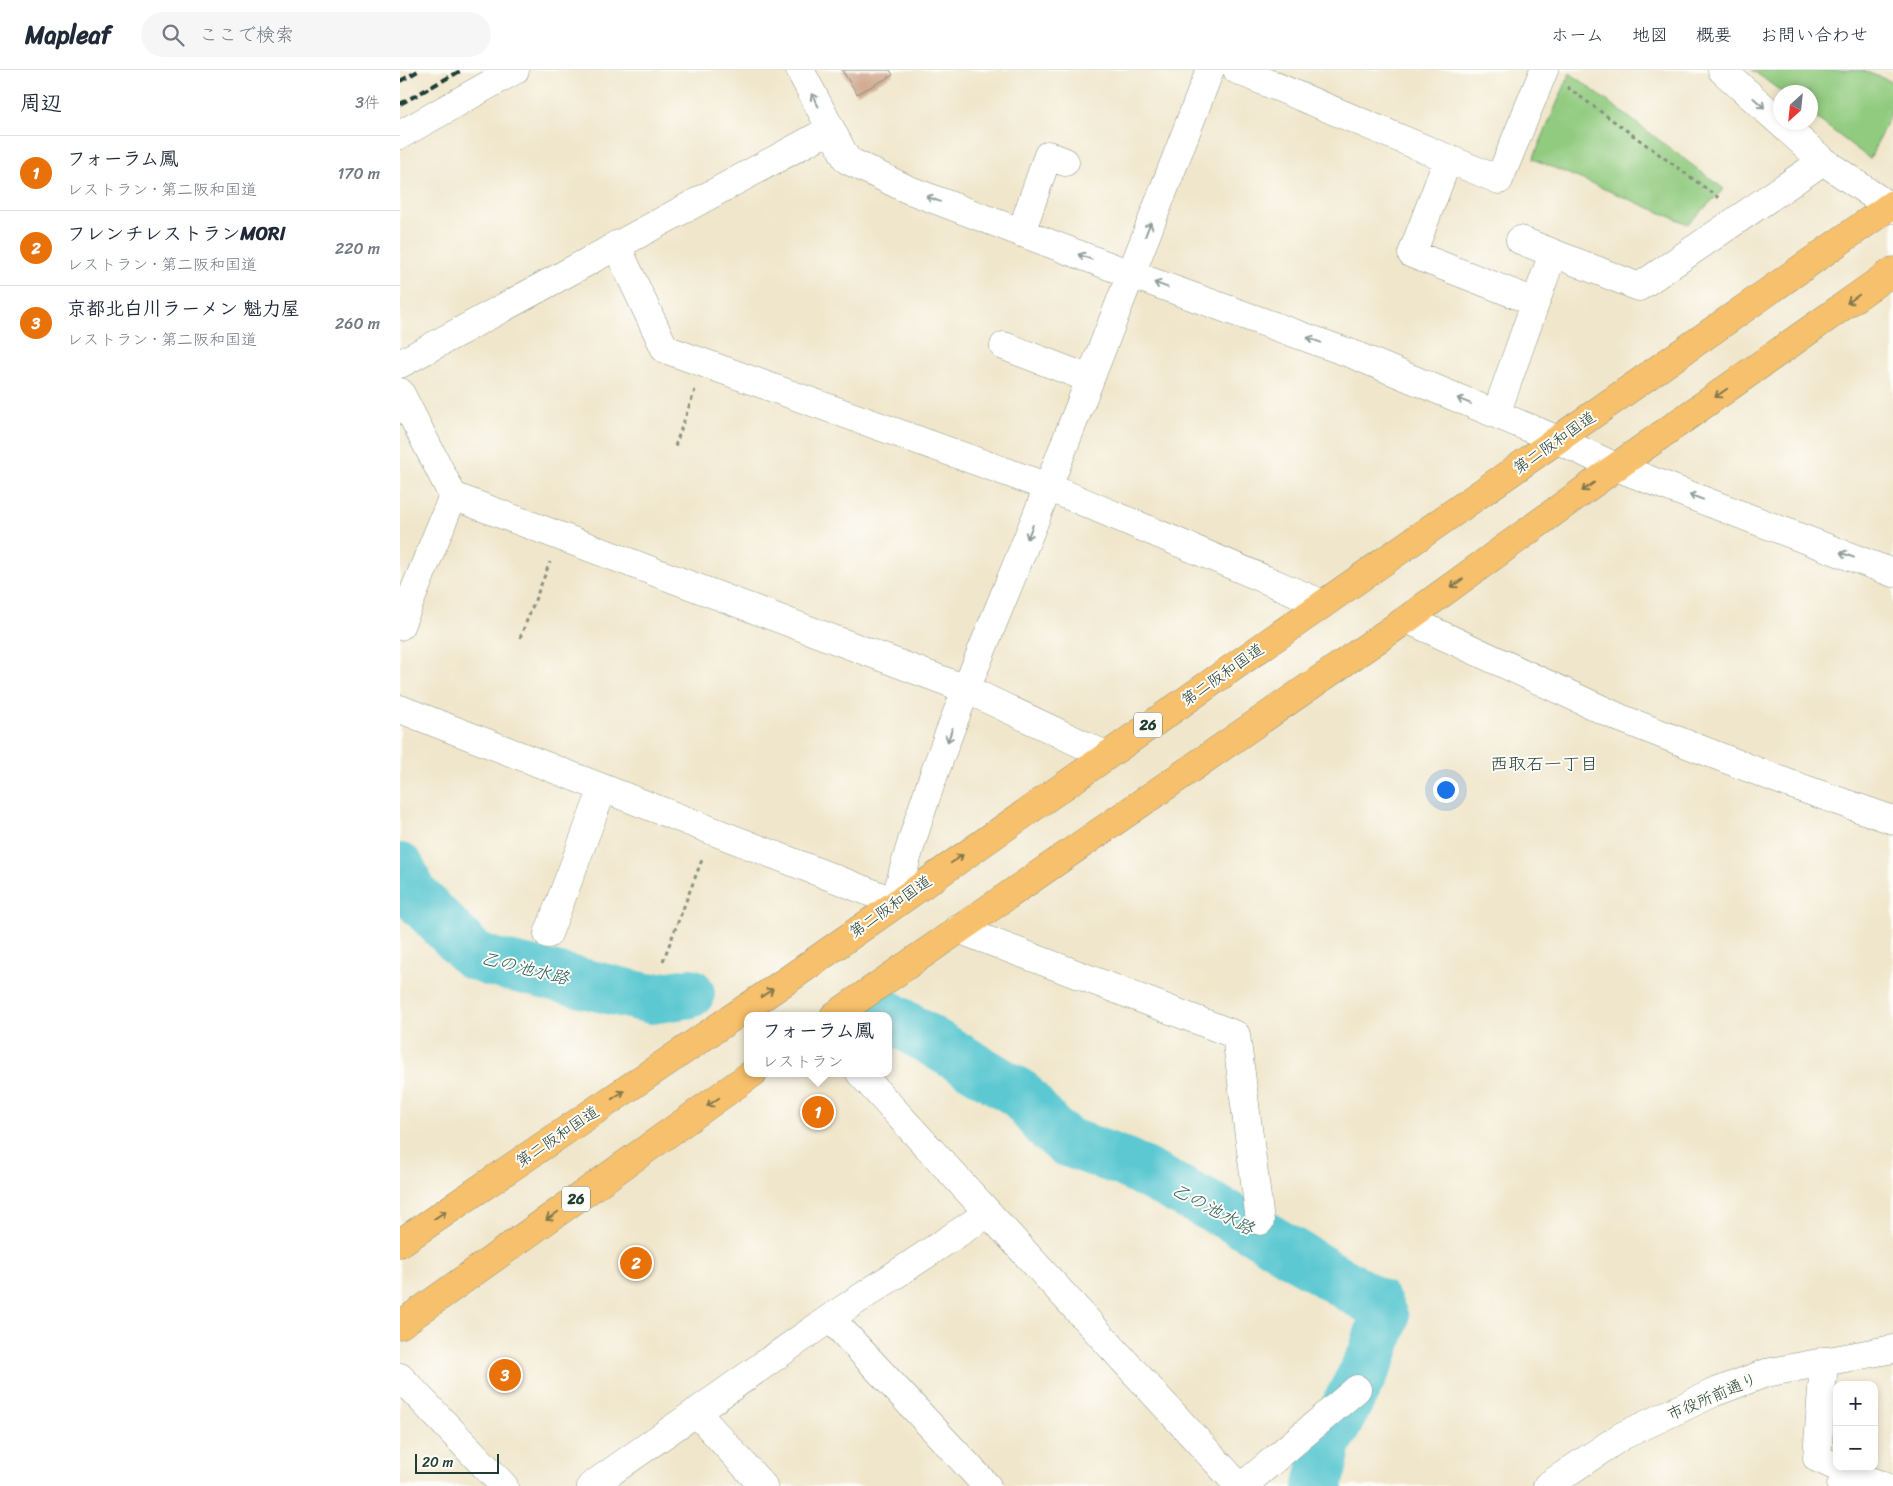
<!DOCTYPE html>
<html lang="ja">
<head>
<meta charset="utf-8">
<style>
	:root { --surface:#fff; --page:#f6f6f7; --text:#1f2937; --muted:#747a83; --line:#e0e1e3; --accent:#b5179e }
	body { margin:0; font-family:Sriracha,"Klee One",sans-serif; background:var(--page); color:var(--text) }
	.controls { position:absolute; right:15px; bottom:15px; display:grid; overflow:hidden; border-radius:10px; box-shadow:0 2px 8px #0003 }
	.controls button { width:45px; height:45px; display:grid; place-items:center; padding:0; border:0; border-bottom:1px solid var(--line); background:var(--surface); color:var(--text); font:25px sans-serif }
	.compass { position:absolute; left:1373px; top:15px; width:45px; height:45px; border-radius:50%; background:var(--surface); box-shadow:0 2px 8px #0003; rotate:207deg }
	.scale { position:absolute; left:15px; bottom:12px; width:84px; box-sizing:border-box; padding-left:5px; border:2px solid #1f3d34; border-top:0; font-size:14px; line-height:18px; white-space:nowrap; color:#1f3d34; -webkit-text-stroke:4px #fdfcf7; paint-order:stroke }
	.you { position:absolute; left:1045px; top:719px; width:18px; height:18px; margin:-12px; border:4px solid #fff; border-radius:50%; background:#1a73e8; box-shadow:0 0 0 8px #1a73e833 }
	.badge { display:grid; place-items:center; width:32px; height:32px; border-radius:50%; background:var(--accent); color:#fff; font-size:16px; font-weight:700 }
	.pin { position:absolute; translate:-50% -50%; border:2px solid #fff; box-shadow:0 1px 5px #0006 }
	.popup { position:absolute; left:344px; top:942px; width:148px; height:65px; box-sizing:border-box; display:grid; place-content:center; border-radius:10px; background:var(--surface); filter:drop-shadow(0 1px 4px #0005); font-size:16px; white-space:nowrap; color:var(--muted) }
	.popup b { font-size:19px; color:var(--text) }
	.popup::after { content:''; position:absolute; left:50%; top:100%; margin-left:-10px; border:10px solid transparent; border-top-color:var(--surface) }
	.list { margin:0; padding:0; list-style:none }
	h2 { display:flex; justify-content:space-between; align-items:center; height:65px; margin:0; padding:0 20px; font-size:21px }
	h2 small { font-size:16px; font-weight:400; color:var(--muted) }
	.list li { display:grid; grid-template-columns:32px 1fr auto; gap:15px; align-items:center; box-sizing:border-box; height:75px; padding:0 20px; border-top:1px solid var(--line) }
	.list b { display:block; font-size:19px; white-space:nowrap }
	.list p { margin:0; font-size:16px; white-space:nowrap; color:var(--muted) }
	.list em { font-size:16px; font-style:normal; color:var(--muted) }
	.icon { flex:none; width:28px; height:28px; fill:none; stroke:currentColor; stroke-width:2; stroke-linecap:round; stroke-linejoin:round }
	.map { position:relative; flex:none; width:1493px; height:1416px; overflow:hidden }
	header { display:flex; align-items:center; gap:30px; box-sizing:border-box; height:70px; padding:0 25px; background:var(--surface); border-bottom:1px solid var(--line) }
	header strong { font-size:24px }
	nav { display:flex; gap:28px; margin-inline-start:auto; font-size:18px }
	.search { width:350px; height:45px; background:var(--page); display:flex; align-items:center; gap:12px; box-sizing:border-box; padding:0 18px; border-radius:28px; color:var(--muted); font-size:19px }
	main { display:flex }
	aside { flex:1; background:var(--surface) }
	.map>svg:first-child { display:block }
	.green { fill:#91cb7f; stroke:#58845a }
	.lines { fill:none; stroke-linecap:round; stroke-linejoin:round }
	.river { stroke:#5bc8d1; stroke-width:50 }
	.building { fill:#ca9f82 }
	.minor-casing { stroke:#889280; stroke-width:29 }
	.highway-casing { stroke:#889280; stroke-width:29 }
	.path { stroke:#889280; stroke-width:3; stroke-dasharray:4 4; stroke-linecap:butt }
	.minor { stroke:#fff; stroke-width:28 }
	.highway { stroke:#f7c06c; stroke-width:28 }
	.rail { stroke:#1f3d34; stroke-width:4; stroke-dasharray:8 4; stroke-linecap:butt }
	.oneway { stroke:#8f9e9a }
	.oneway2 { stroke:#80784d }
	.labels { text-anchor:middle; stroke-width:4; stroke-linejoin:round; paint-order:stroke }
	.shield { fill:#fdfcf7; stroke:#62766e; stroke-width:1 }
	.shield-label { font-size:15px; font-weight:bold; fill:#1f3d34 }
	.street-label { font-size:16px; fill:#1f3d34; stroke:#fdfcf7 }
	.neighbourhood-label { font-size:18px; fill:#1f3d34; stroke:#fdfcf7 }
	.water-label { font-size:18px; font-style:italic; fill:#2e605b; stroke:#fdfcf7 }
</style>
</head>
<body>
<header>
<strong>Mapleaf</strong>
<div class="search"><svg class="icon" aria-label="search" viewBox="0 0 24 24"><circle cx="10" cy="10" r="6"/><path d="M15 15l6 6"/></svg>ここで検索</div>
<nav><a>ホーム</a><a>地図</a><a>概要</a><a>お問い合わせ</a></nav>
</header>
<main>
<aside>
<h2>周辺<small>3件</small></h2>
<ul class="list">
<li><span class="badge" style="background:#e8710a">1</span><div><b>フォーラム鳳</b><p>レストラン · 第二阪和国道</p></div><em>170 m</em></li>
<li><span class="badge" style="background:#e8710a">2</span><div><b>フレンチレストランMORI</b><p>レストラン · 第二阪和国道</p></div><em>220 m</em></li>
<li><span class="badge" style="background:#e8710a">3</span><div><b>京都北白川ラーメン 魁力屋</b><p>レストラン · 第二阪和国道</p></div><em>260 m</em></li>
</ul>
</aside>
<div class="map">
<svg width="1493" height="1416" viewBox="0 0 1493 1416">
	<rect width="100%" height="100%" fill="#fdfcf7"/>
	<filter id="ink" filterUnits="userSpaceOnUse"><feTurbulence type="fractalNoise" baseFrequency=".02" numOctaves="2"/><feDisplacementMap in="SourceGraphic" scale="10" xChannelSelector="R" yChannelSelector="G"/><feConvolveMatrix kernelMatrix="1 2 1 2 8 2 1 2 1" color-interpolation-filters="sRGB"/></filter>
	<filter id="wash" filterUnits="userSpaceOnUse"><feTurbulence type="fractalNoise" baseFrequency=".0096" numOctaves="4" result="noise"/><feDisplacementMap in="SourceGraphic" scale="20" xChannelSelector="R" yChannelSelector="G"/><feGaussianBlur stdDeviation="1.12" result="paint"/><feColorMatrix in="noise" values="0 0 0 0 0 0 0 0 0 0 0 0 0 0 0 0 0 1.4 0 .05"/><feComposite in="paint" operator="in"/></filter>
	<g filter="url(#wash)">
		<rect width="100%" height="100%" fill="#f0e6cb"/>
		<path class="green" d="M1352,0H1461L1493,12V37L1470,89L1411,44L1410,22H1382Z
			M1170,3L1324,119L1288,154L1133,89Z"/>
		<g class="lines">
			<path class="river" d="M0,798L13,824L73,885L91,892L251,929L290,923
				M484,943L620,1024L650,1059L667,1072L726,1093L846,1155L976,1233L984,1249L972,1286L927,1373L918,1416"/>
		</g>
		<g id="blocks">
			<path class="building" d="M442,0H490L493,5L457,24Z"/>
		</g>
	</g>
	<g filter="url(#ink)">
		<use href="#blocks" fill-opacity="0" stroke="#889280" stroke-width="1"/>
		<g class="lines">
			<g class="minor-casing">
				<path id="minor" d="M400,0L447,90L507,119L730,204L952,284L1158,370L1216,397L1493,503
					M837,0L1099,110L1144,0
					M1322,0L1423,91L1493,139
					M0,65L115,0
					M1048,89L1012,184L1135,232
					M621,163L648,85L665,92
					M1120,170L1239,217L1423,91
					M216,175L265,279L648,417L923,534
					M604,276L690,309
					M0,294L431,59
					M0,322L53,426L566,619L705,685
					M1096,344L1153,183
					M1007,549L1220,648L1390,714L1493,750
					M0,556L53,426
					M0,639L495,832C530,691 595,553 648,417C703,279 756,139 810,0
					M558,859L836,965L860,1151
					M148,864L203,718
					M460,1003L839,1416
					M430,1248L587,1416
					M1424,1291L1417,1388L1450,1403
					M0,1307L104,1416
					M296,1342L363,1416
					M191,1416L430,1248L587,1144
					M843,1416L957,1319
					M1147,1416L1222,1366L1313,1323L1366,1303L1493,1279
					M1441,1416L1450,1403L1483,1416"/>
			</g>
			<g class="highway-casing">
				<path id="highway" d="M434,946L1007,549L1216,397L1493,201
					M0,1173L389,909L1493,134
					M0,1255L353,1003"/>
			</g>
			<path class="path" d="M1167,17L1319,128
				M275,376L295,320
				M120,568L150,492
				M263,891L303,787"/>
			<use href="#minor" class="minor"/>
			<use href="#highway" class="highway"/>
			<path class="rail" d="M0,11L20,0
				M0,34L62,0"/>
		</g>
		<defs><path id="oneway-shaft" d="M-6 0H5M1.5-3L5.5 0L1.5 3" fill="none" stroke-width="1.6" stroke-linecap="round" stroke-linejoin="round" transform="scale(1.25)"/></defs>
		<g class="oneway">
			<use href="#oneway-shaft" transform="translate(415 30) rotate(-118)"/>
			<use href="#oneway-shaft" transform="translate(1359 33) rotate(42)"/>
			<use href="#oneway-shaft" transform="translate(533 129) rotate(-159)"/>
			<use href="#oneway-shaft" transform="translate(748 159) rotate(-69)"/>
			<use href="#oneway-shaft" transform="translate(685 187) rotate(-159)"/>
			<use href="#oneway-shaft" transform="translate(761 215) rotate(-160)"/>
			<use href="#oneway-shaft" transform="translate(914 270) rotate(-160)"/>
			<use href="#oneway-shaft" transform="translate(1064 331) rotate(-157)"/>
			<use href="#oneway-shaft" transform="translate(1296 427) rotate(-159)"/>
			<use href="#oneway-shaft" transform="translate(630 462) rotate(112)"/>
			<use href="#oneway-shaft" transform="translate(1447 485) rotate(-159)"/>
			<use href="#oneway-shaft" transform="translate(550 665) rotate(109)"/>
		</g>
		<g class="oneway2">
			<use href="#oneway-shaft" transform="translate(1453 229) rotate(145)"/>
			<use href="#oneway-shaft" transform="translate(1321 323) rotate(145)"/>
			<use href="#oneway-shaft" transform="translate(1188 417) rotate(144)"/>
			<use href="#oneway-shaft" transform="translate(1057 513) rotate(144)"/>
			<use href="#oneway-shaft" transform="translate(557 789) rotate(-35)"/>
			<use href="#oneway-shaft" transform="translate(367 923) rotate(-34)"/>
			<use href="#oneway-shaft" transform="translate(218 1025) rotate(-34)"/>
			<use href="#oneway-shaft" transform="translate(313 1032) rotate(145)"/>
			<use href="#oneway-shaft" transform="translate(40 1145) rotate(-34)"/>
			<use href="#oneway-shaft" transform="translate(152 1146) rotate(145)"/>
		</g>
	</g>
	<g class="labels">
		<g class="shield">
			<rect x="734" y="642.5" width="28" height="25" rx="4"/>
			<rect x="162" y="1116.5" width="28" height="25" rx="4"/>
		</g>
		<g class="shield-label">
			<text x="748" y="660">26</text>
			<text x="176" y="1134">26</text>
		</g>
		<g class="street-label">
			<text transform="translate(1154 372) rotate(-35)" y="6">第二阪和国道</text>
			<text transform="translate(822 604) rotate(-35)" y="6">第二阪和国道</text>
			<text transform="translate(490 836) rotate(-35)" y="6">第二阪和国道</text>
			<text transform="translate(157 1066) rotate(-34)" y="6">第二阪和国道</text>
			<text transform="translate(1312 1326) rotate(-23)" y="6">市役所前通り</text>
		</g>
		<g class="neighbourhood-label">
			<text x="1144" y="700">西取石一丁目</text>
		</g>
		<g class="water-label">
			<text transform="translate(125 898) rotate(14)" y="6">乙の池水路</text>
			<text transform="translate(813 1139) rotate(28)" y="6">乙の池水路</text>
		</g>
	</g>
</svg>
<div class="controls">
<button>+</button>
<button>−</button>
</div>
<svg class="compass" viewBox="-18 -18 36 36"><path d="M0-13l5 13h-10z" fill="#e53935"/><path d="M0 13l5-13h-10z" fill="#747a83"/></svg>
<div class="scale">20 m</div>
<div class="you"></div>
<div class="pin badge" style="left:418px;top:1042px;background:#e8710a">1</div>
<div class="popup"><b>フォーラム鳳</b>レストラン</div>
<div class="pin badge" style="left:236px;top:1193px;background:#e8710a">2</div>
<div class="pin badge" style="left:105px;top:1305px;background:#e8710a">3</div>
</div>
</main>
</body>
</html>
